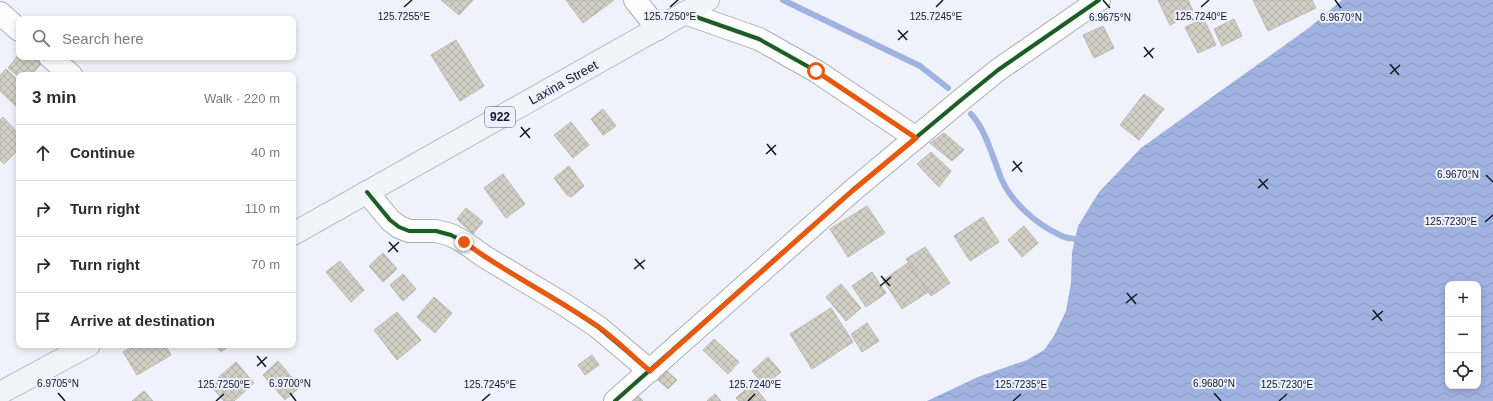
<!DOCTYPE html>
<html lang="en">
<head>
<meta charset="utf-8">
<style>
	:root { --surface:#fff; --page:#f2f2f3; --text:#2b2b33; --muted:#7c7c81; --line:#e1e1e2 }
	body { margin:0; font-family:Arial,sans-serif; background:var(--page); color:var(--text) }
	.controls { position:absolute; right:12px; bottom:12px; display:grid; overflow:hidden; border-radius:8px; box-shadow:0 2px 6px #0003 }
	.controls button { width:36px; height:36px; display:grid; place-items:center; padding:0; border:0; border-bottom:1px solid var(--line); background:var(--surface); color:var(--text); font:20px sans-serif }
	.stop { position:absolute; width:12px; height:12px; margin:-9px; border:3px solid #ea580c; border-radius:50%; background:#fff }
	.stop.end { background:#ea580c; border-color:#fff; box-shadow:0 1px 4px #0008 }
	.list { margin:0; padding:0; list-style:none }
	h2 { display:flex; justify-content:space-between; align-items:center; height:52px; margin:0; padding:0 16px; font-size:17px }
	h2 small { font-size:13px; font-weight:400; color:var(--muted) }
	.list li { display:grid; grid-template-columns:26px 1fr auto; gap:12px; align-items:center; box-sizing:border-box; height:56px; padding:0 16px; border-top:1px solid var(--line) }
	.list b { display:block; font-size:15px; white-space:nowrap }
	.list em { font-size:13px; font-style:normal; color:var(--muted) }
	.icon { flex:none; width:22px; height:22px; fill:none; stroke:currentColor; stroke-width:2; stroke-linecap:round; stroke-linejoin:round }
	.map { position:relative; flex:none; width:1493px; height:401px; overflow:hidden }
	.search { position:absolute; background:var(--surface); box-shadow:0 2px 6px #0003; left:16px; top:16px; width:280px; height:44px; display:flex; align-items:center; gap:10px; box-sizing:border-box; padding:0 14px; border-radius:8px; color:var(--muted); font-size:15px }
	.panel { position:absolute; background:var(--surface); box-shadow:0 2px 6px #0003; left:16px; top:72px; width:280px; height:276px; border-radius:8px }
	.map>svg:first-child { display:block }
	.water { fill:url(#water-waves); fill-rule:evenodd }
	.lines { fill:none; stroke-linecap:round; stroke-linejoin:round }
	.stream { stroke:#a0b2df; stroke-width:6 }
	.building { fill:url(#building-cross-hatch); stroke:#b9b8b6 }
	.street-casing { stroke:#aaaeb7; stroke-width:24 }
	.primary-casing { stroke:#babdc7; stroke-width:24 }
	.street { stroke:#fdfdfe; stroke-width:22 }
	.primary { stroke:#f2f5f8; stroke-width:22 }
	.cycleway-casing { stroke:#ebf1fe; stroke-width:6 }
	.cycleway { stroke:#1b5e20; stroke-width:4 }
	.route { stroke:#ea580c; stroke-width:5 }
	.ticks { fill:none; stroke:#131723; stroke-width:1.5 }
	.labels { text-anchor:middle; stroke-width:4; stroke-linejoin:round; paint-order:stroke }
	.shield { fill:#ebf1fe; stroke:#545865; stroke-width:1 }
	.shield-label { font-size:12px; font-weight:bold; fill:#131723 }
	.street-label { font-size:13px; fill:#131723; stroke:#ebf1fe }
	.ticks-label { font-size:10px; text-anchor:middle; fill:#131723; stroke:#ebf1fe; stroke-width:4; stroke-linejoin:round; paint-order:stroke }
</style>
</head>
<body>
<div class="map">
<svg width="1493" height="401" viewBox="0 0 1493 401">
	<defs>
		<pattern id="water-waves" width="16" height="10" patternUnits="userSpaceOnUse"><rect width="16" height="10" fill="#a0b2df"/><path d="M0 5q4-4 8 0t8 0" fill="none" stroke="#8998bf"/></pattern>
		<pattern id="building-cross-hatch" width="8" height="8" patternUnits="userSpaceOnUse"><rect width="8" height="8" fill="#d1cec4"/><path d="M0 0l8 8M0 8l8-8" fill="none" stroke="#b3b0a8"/></pattern>
	</defs>
	<rect width="100%" height="100%" fill="#eff2fa"/>
	<path class="water" d="M1342,0H1493V401H927L978,377L1027,360L1044,350L1054,336L1066,311L1071,283L1072,252L1078,226L1099,192L1141,148L1310,27ZM1448,284H1478V386H1448Z"/>
	<g class="lines">
		<path class="stream" d="M783,0L920,66L948,88
			M971,114C986,130 993,158 1001,178C1011,202 1036,224 1060,235C1064,238 1070,238 1075,239"/>
	</g>
	<path class="building" d="M441,0H473L459,15Z
		M566,0H614L583,23Z
		M1158,0H1188L1194,13L1170,25Z
		M1253,0H1312L1316,8L1268,31Z
		M1204,19L1216,45L1198,53L1185,27Z
		M1234,19L1242,36L1222,46L1214,29Z
		M1103,26L1114,48L1094,58L1083,35Z
		M456,40L484,86L460,101L431,55Z
		M19,54V57H37L43,62L31,75H19V77L8,68Z
		M6,69L19,81V109L0,91V75Z
		M1144,94L1164,109L1139,140L1120,125Z
		M603,109L616,126L603,135L591,119Z
		M3,117L19,134V149L4,164L0,160V120Z
		M571,122L589,145L573,158L554,135Z
		M944,133L964,150L952,161L930,143Z
		M931,152L951,171L939,187L917,164Z
		M569,166L584,186L571,197L567,195L554,178Z
		M503,174L525,204L506,218L484,188Z
		M867,206L885,233L848,257L830,229Z
		M466,208L483,222L473,234L457,219Z
		M983,217L999,242L970,261L954,236Z
		M1024,226L1038,243L1022,257L1008,240Z
		M925,247L950,283L931,296L906,259Z
		M383,253L397,269L383,282L369,266Z
		M340,261L364,290L351,302L326,272Z
		M908,263L928,292L902,309L883,280Z
		M872,272L886,293L866,307L852,286Z
		M403,274L416,289L403,301L390,285Z
		M841,284L861,308L846,321L826,297Z
		M434,297L452,313L435,333L417,317Z
		M831,308L853,342L812,369L790,334Z
		M397,312L421,340L397,360L374,330Z
		M867,323L879,341L862,352L851,334Z
		M714,339L739,362L728,374L703,350Z
		M135,345H165L171,355L137,375L123,352Z
		M215,345H230L221,352Z
		M592,355L599,365L585,375L578,365Z
		M768,357L781,372L764,385L752,371Z
		M278,361L300,387L285,400L263,375Z
		M236,362L254,383L234,401H224L210,385Z
		M667,371L677,380L668,389L658,380Z
		M752,384L766,401H739L736,398Z
		M144,391L153,401H132Z
		M715,394L721,401H707Z
		M638,396L643,401H634Z"/>
	<g class="lines">
		<g class="street-casing">
			<path id="street" d="M635,0L658,29
				M0,13L19,30
				M685,13L759,39L816,71L916,138
				M50,57L71,75
				M367,192L390,220L399,227L409,231H436L451,235L464,242L485,257L565,305L598,327L650,371
				M615,401L852,191L961,100L998,70L1099,0"/>
		</g>
		<g class="primary-casing">
			<path id="primary" d="M293,234L708,0
				M0,393L89,345"/>
		</g>
		<use href="#street" class="street"/>
		<use href="#primary" class="primary"/>
		<g class="cycleway-casing">
			<path id="cycleway" d="M685,13L759,39L816,71L916,138
				M367,192L390,220L399,227L409,231H436L451,235L464,242L485,257L565,305L598,327L650,371
				M615,401L852,191L961,100L998,70L1099,0"/>
		</g>
		<use href="#cycleway" class="cycleway"/>
	</g>
	<g class="lines">
		<path class="route" d="M464,242C506,273 553,296 596,325C615,338 632,356 650,371L852,191L916,138L816,71"/>
	</g>
	<path class="ticks" d="M1103,0L1110,8M1335,0L1341,8M404,7L412,0M670,7L678,0M936,7L943,0M1201,7L1209,0M898,30L907,40M898,40L908,31M1144,47L1153,58M1144,57L1154,48M1390,64L1399,75M1390,74L1400,65M521,127L530,138M520,137L530,128M767,144L776,155M766,154L776,145M1013,161L1022,172M1012,171L1022,162M1486,175L1493,182M1259,179L1268,189M1258,188L1268,179M1485,222L1493,215M389,242L398,252M388,252L399,242M635,259L644,269M634,269L645,260M881,276L890,286M880,286L891,277M1127,293L1136,304M1126,303L1137,294M1373,310L1382,321M1372,320L1383,311M257,356L266,367M257,366L267,357M58,393L65,401M290,393L296,401M1214,393L1221,401M216,401L224,394M482,401L490,394M748,401L755,394M1013,401L1021,394M1279,401L1287,394"/>
	<g class="labels">
		<rect class="shield" x="485" y="107" width="30" height="20" rx="3"/>
		<g class="shield-label">
			<text x="500" y="121">922</text>
		</g>
		<g class="street-label">
			<text transform="translate(563 82) rotate(-29)" y="5">Laxina Street</text>
		</g>
	</g>
	<g class="ticks-label">
		<text x="404" y="20">125.7255°E</text>
		<text x="670" y="20">125.7250°E</text>
		<text x="936" y="20">125.7245°E</text>
		<text x="1201" y="20">125.7240°E</text>
		<text x="1110" y="21">6.9675°N</text>
		<text x="1341" y="21">6.9670°N</text>
		<text x="1458" y="178">6.9670°N</text>
		<text x="1451" y="225">125.7230°E</text>
		<text x="58" y="387">6.9705°N</text>
		<text x="290" y="387">6.9700°N</text>
		<text x="1214" y="387">6.9680°N</text>
		<text x="224" y="388">125.7250°E</text>
		<text x="490" y="388">125.7245°E</text>
		<text x="755" y="388">125.7240°E</text>
		<text x="1021" y="388">125.7235°E</text>
		<text x="1287" y="388">125.7230°E</text>
	</g>
</svg>
<div class="controls">
<button>+</button>
<button>−</button>
<button><svg class="icon" aria-label="locate" viewBox="0 0 24 24"><circle cx="12" cy="12" r="6"/><path d="M12 2v4M12 18v4M2 12h4M18 12h4"/></svg></button>
</div>
<div class="stop" style="left:816px;top:71px"></div>
<div class="stop end" style="left:464px;top:242px"></div>
<div class="search"><svg class="icon" aria-label="search" viewBox="0 0 24 24"><circle cx="10" cy="10" r="6"/><path d="M15 15l6 6"/></svg>Search here</div>
<section class="panel">
<h2>3 min<small>Walk · 220 m</small></h2>
<ul class="list">
<li><svg class="icon" aria-label="ahead" viewBox="0 0 24 24"><path d="M12 20V5M6 11l6-6 6 6"/></svg><div><b>Continue</b></div><em>40 m</em></li>
<li><svg class="icon" aria-label="right" viewBox="0 0 24 24"><path d="M7 20v-9h11M14 6l5 5-5 5"/></svg><div><b>Turn right</b></div><em>110 m</em></li>
<li><svg class="icon" aria-label="right" viewBox="0 0 24 24"><path d="M7 20v-9h11M14 6l5 5-5 5"/></svg><div><b>Turn right</b></div><em>70 m</em></li>
<li><svg class="icon" aria-label="arrive" viewBox="0 0 24 24"><path d="M6 21V4h12l-3 4 3 4H6"/></svg><div><b>Arrive at destination</b></div></li>
</ul>
</section>
</div>
</body>
</html>
